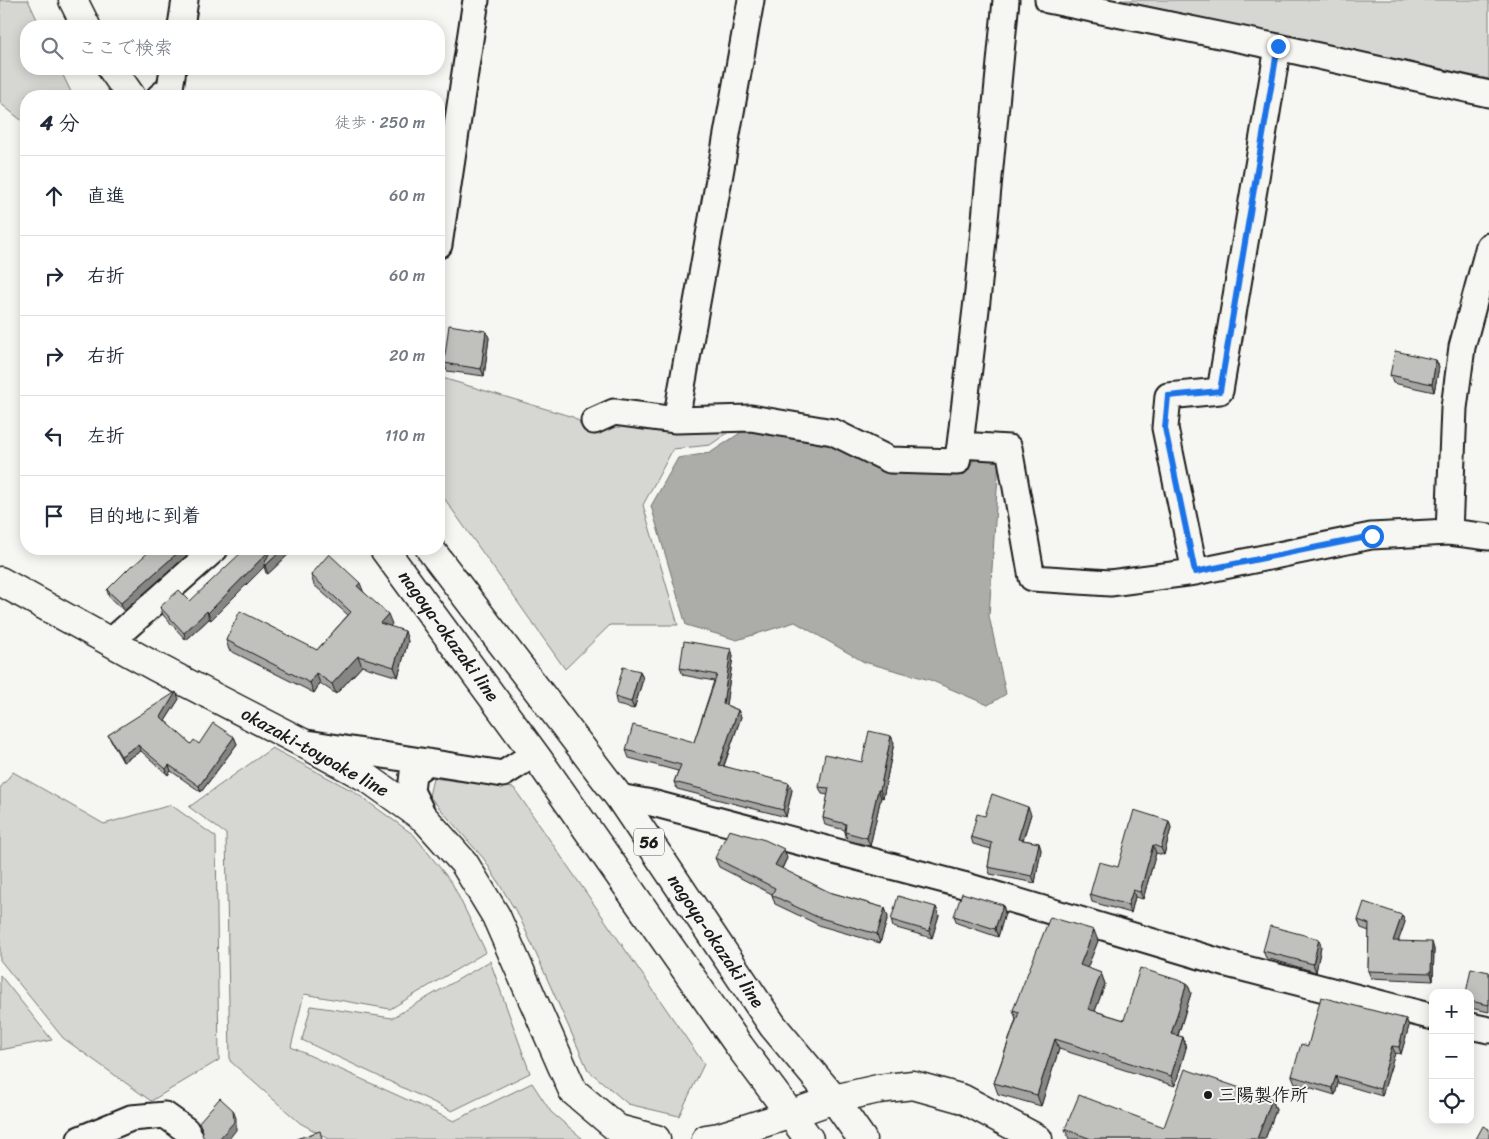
<!DOCTYPE html>
<html lang="ja">
<head>
<meta charset="utf-8">
<style>
	:root { --surface:#fff; --page:#f6f6f7; --text:#1f2937; --muted:#747a83; --line:#e0e1e3 }
	body { margin:0; font-family:Sriracha,"Klee One",sans-serif; background:var(--page); color:var(--text) }
	.controls { position:absolute; right:15px; bottom:15px; display:grid; overflow:hidden; border-radius:10px; box-shadow:0 2px 12px #0003 }
	.controls button { width:45px; height:45px; display:grid; place-items:center; padding:0; border:0; border-bottom:1px solid var(--line); background:var(--surface); color:var(--text); font:25px sans-serif }
	.stop { position:absolute; width:15px; height:15px; margin:-11px; border:4px solid #1a73e8; border-radius:50%; background:#fff }
	.stop.end { background:#1a73e8; border-color:#fff; box-shadow:0 1px 5px #0008 }
	.list { margin:0; padding:0; list-style:none }
	h2 { display:flex; justify-content:space-between; align-items:center; height:65px; margin:0; padding:0 20px; font-size:21px }
	h2 small { font-size:16px; font-weight:400; color:var(--muted) }
	.list li { display:grid; grid-template-columns:32px 1fr auto; gap:15px; align-items:center; box-sizing:border-box; height:80px; padding:0 20px; border-top:1px solid var(--line) }
	.list b { display:block; font-size:19px; white-space:nowrap }
	.list em { font-size:16px; font-style:normal; color:var(--muted) }
	.icon { flex:none; width:28px; height:28px; fill:none; stroke:currentColor; stroke-width:2; stroke-linecap:round; stroke-linejoin:round }
	.map { position:relative; flex:none; width:1489px; height:1139px; overflow:hidden }
	.search { position:absolute; background:var(--surface); box-shadow:0 2px 12px #0003; left:20px; top:20px; width:425px; height:55px; display:flex; align-items:center; gap:12px; box-sizing:border-box; padding:0 18px; border-radius:20px; color:var(--muted); font-size:19px }
	.panel { position:absolute; background:var(--surface); box-shadow:0 2px 12px #0003; left:20px; top:90px; width:425px; height:465px; border-radius:20px }
	.map>svg:first-child { display:block }
	.green { fill:#d6d6d2; stroke:#797977 }
	.water { fill:#acaca9; stroke:#727271 }
	.lines { fill:none; stroke-linecap:round; stroke-linejoin:round }
	.minor-casing { stroke:#1c1c1c; stroke-width:29 }
	.major-casing { stroke:#1c1c1c; stroke-width:31 }
	.minor { stroke:#f6f6f2; stroke-width:25 }
	.major { stroke:#f6f6f2; stroke-width:28 }
	.wall { fill:#a5a5a3; stroke:#1c1c1c }
	.shaded-wall { fill:#868684; stroke:#1c1c1c }
	.building { fill:#c0c0bd; stroke:#1c1c1c }
	.route { stroke:#1a73e8; stroke-width:6 }
	.poi-dot { fill:#1c1c1c; stroke:#f6f6f2; stroke-width:2 }
	.labels { text-anchor:middle; stroke-width:4; stroke-linejoin:round; paint-order:stroke }
	.shield { fill:#f6f6f2; stroke:#5d5d5c; stroke-width:1 }
	.shield-label { font-size:16px; font-weight:bold; fill:#1c1c1c }
	.street-label { font-size:18px; fill:#1c1c1c; stroke:#f6f6f2 }
	.poi-label { font-size:18px; font-weight:bold; fill:#1c1c1c; stroke:#f6f6f2; text-anchor:start }
</style>
</head>
<body>
<div class="map">
<svg width="1489" height="1139" viewBox="0 0 1489 1139">
	<rect width="100%" height="100%" fill="#f6f6f2"/>
	<filter id="ink" filterUnits="userSpaceOnUse"><feTurbulence type="fractalNoise" baseFrequency=".02" numOctaves="2"/><feDisplacementMap in="SourceGraphic" scale="10" xChannelSelector="R" yChannelSelector="G"/><feConvolveMatrix kernelMatrix="1 2 1 2 8 2 1 2 1" color-interpolation-filters="sRGB"/></filter>
	<g filter="url(#ink)">
		<path class="green" d="M0,0H28L40,26H26V69H60L72,94L70,96H26V124L0,103Z
			M1119,0H1489V79Z
			M439,377L573,417L592,431L615,423L738,426L710,445L673,449L643,505L678,625H610L565,669L439,491Z
			M272,748L353,791L414,835L452,883L486,952L390,1009L304,994L291,1047L454,1121L532,1083L551,1112L583,1139H329L300,1123L230,1061L226,834L189,807Z
			M13,772L104,824L171,805L216,837L219,1060L151,1101L63,1038L0,960V788Z
			M433,778L514,788L704,1064L679,1116L628,1104L588,1070L520,918L484,859L429,796Z
			M490,961L530,1073L452,1111L302,1040L311,1006L392,1018Z
			M0,975L52,1040L0,1050Z"/>
		<path class="water" d="M746,429L829,442L882,468L965,471L978,455L999,459L989,616L1006,694L988,705L930,680L864,662L795,622L737,640L686,625L651,506L678,458L710,453Z"/>
		<g class="lines">
			<g class="minor-casing">
				<path id="minor" d="M1048,0L1278,47L1489,94
					M181,26L185,0
					M160,96L170,88L173,69
					M439,245L476,0
					M676,420L751,0
					M594,421L614,412L676,420L751,418L833,432L890,460L957,462L960,445L1009,448L1032,578L1110,583L1195,572L1371,536L1449,532L1489,537
					M960,445L978,292L1006,0
					M1449,532L1454,408L1462,347L1489,246
					M1195,572L1165,428L1168,396L1220,391L1278,47
					M110,642L215,549
					M307,743L503,774L534,754
					M619,797L652,803L963,885L1227,964L1433,1017
					M425,819L411,791L413,773L428,762
					M1470,1026L1489,1030
					M80,1139L131,1118L165,1115L186,1130L191,1139"/>
			</g>
			<g class="major-casing">
				<path id="major" d="M73,0L86,26
					M112,69L131,96
					M384,549L538,759L740,1047L809,1139
					M430,549L619,797L773,1026L834,1099L862,1139
					M0,581L154,666L301,742L369,779L425,819L464,863L496,916L573,1091L618,1129L656,1139
					M706,1139L719,1137L792,1114L834,1099L878,1089L913,1085L963,1099L1038,1139"/>
			</g>
			<use href="#minor" class="minor"/>
			<use href="#major" class="major"/>
		</g>
		<path class="wall" d="M486,331L489,338L484,376L447,371L444,363Z
			M1436,360L1439,367L1434,392L1393,383L1390,375Z
			M294,549L268,574L266,573L264,567L211,620L209,619L186,640L163,615L160,607L190,601Z
			M132,565L124,611L109,597L107,590Z
			M311,575L363,591L392,624L390,626L408,641L398,677L362,666L336,694L320,683L314,693L229,650L226,640L317,650L348,615L314,585Z
			M731,649L733,656L726,705L738,710L741,717L724,766L792,790L786,817L677,789L674,782L678,771L629,758L626,750L694,742L714,681L683,675L680,668Z
			M640,671L643,679L634,709L617,705L615,697Z
			M179,699L165,721L191,744H199L234,737L237,744L201,792L171,771L168,775L141,751L123,762L111,741L108,735Z
			M891,736L894,743L883,798L881,797L870,846L847,840L845,832V830L825,825L823,818L828,795L822,794L819,787L862,762Z
			M1031,814L1023,840L1039,843L1041,850L1035,883L990,874L988,867L991,849L973,844L971,837L985,816Z
			M1169,821L1171,828L1164,855L1156,853L1143,899L1135,897L1131,913L1092,902L1090,894L1118,867Z
			M715,858H787L782,869L829,892L885,908L888,917L880,943L821,926L775,904L772,895V894L719,867Z
			M1003,905L1005,913L998,937L957,923L954,916Z
			M936,907L939,915L932,938L893,927L891,920Z
			M1402,915L1405,922L1398,941L1434,949L1433,981L1371,978L1368,971L1369,931L1361,928L1358,920Z
			M1098,941L1087,968L1101,973L1105,984L1095,1011L1124,1020L1187,983L1191,993L1178,1036L1183,1037L1186,1048L1175,1086L1059,1049L1041,1106L998,1094L994,1083L1016,1019L1013,1010Z
			M1321,946L1316,972L1266,958L1263,951Z
			M1489,972V1012L1470,1008V993Z
			M1406,1019L1409,1026L1401,1054L1395,1053L1382,1096L1338,1083L1335,1095L1295,1083L1292,1076L1308,1046Z
			M1272,1099L1276,1110L1265,1139H1069L1065,1129L1164,1127Z"/>
		<path class="shaded-wall" d="M486,331L489,338L484,376L481,369Z
			M1436,360L1439,367L1434,392L1432,384Z
			M182,549H194L124,611L121,603Z
			M271,549L264,565V567L211,620L208,613Z
			M283,549H294L268,574L265,566Z
			M360,583L364,593L357,586Z
			M207,611L209,619L186,640L184,633Z
			M388,614L392,624L384,633L380,623Z
			M405,631L408,641L398,677L394,667Z
			M731,649L733,656L725,711L723,704Z
			M358,656L362,666L336,694L332,684Z
			M640,671L643,679L634,709L631,702Z
			M316,673L320,683L314,693L310,683Z
			M176,692L179,699L163,724L161,717Z
			M738,710L741,717L721,773L719,765Z
			M891,736L894,743L883,798L880,790Z
			M234,737L237,744L201,792L199,786Z
			M138,745L141,751L123,762L121,756Z
			M169,765L171,771L168,775L166,769Z
			M789,783L792,790L786,817L783,810Z
			M878,790L881,797L870,846L867,838Z
			M1028,807L1031,814L1021,846L1018,839Z
			M1169,821L1171,828L1164,855L1161,848Z
			M1039,843L1041,850L1035,883L1032,876Z
			M1153,845L1156,853L1143,899L1140,892Z
			M784,849L787,858L779,874L775,865Z
			M1133,890L1135,897L1131,913L1128,905Z
			M1003,905L1005,913L998,937L995,929Z
			M936,907L939,915L932,938L929,931Z
			M885,908L888,917L880,943L877,934Z
			M1402,915L1405,922L1396,948L1393,941Z
			M1094,930L1098,941L1084,976L1080,965Z
			M1319,939L1321,946L1316,972L1313,964Z
			M1432,942L1434,949L1433,981L1431,973Z
			M1101,973L1105,984L1092,1019L1088,1009Z
			M1187,983L1191,993L1175,1044L1171,1034Z
			M1406,1019L1409,1026L1401,1054L1399,1047Z
			M1183,1037L1186,1048L1175,1086L1171,1076Z
			M1055,1039L1059,1049L1041,1106L1037,1095Z
			M1392,1046L1395,1053L1382,1096L1380,1089Z
			M1336,1076L1338,1083L1335,1095L1332,1088Z
			M1272,1099L1276,1110L1265,1139H1257Z
			M233,1110L236,1118V1130L229,1139H219Z"/>
		<path class="building" d="M449,325L486,331L481,369L444,363Z
			M1395,351L1436,360L1432,384L1390,375Z
			M152,549H182L121,603L107,590L132,565L133,566Z
			M245,549H283L265,566L264,565L271,549L208,613L207,611L184,633L160,607L179,590L190,601Z
			M329,554L360,583L357,586L388,614L380,623L405,631L394,667L358,656L332,684L316,673L310,683L226,640L240,611L317,650L351,612L311,575Z
			M684,641L731,649L723,704L738,710L719,765L789,783L783,810L674,782L681,765L626,750L633,725L694,742L717,675L680,668Z
			M623,667L640,671L631,702L615,697Z
			M176,692L161,717L191,744L194,740L199,744L213,723L234,737L199,786L169,765L166,769L138,745L121,756L108,735Z
			M869,731L891,736L880,790H878L867,838L845,832L846,824L823,818L829,788L819,787L825,754L862,762Z
			M992,794L1028,807L1018,839L1039,843L1032,876L988,867L992,843L971,837L977,814L985,816Z
			M1134,810L1169,821L1161,848L1153,845L1140,892L1133,890L1128,905L1090,894L1099,862L1118,867Z
			M729,830L765,840L784,849L775,865L829,892L885,908L877,934L817,917L772,895L775,888L715,858Z
			M962,893L1003,905L995,929L954,916Z
			M898,896L936,907L929,931L891,920Z
			M1364,902L1402,915L1393,941L1432,942L1431,973L1368,971L1369,924L1358,920Z
			M1050,917L1094,930L1080,965L1101,973L1088,1009L1124,1020L1140,968L1187,983L1171,1034L1183,1037L1171,1076L1055,1039L1037,1095L994,1083L1019,1012L1013,1010Z
			M1270,926L1319,939L1313,964L1263,951Z
			M1471,968L1489,972V1005L1470,1001V993H1466Z
			M1321,997L1406,1019L1399,1047L1392,1046L1380,1089L1336,1076L1332,1088L1292,1076L1301,1044L1308,1046Z
			M1185,1069L1272,1099L1257,1139H1091L1065,1129L1079,1095L1164,1127Z
			M220,1098L233,1110L234,1122L219,1139H205L202,1135L203,1131L199,1122Z
			M1483,1126L1489,1129V1139H1476Z
			M320,1131L322,1139H296Z"/>
	</g>
	<g class="lines" filter="url(#ink)">
		<path class="route" d="M1278,46L1220,391L1168,396L1165,428L1195,572L1372,536"/>
	</g>
	<circle class="poi-dot" cx="1208" cy="1095" r="5"/>
	<g class="labels">
		<rect class="shield" x="634" y="828.5" width="30" height="27" rx="4"/>
		<g class="shield-label">
			<text x="649" y="848">56</text>
		</g>
		<g class="street-label">
			<text transform="translate(449 636) rotate(54)" y="6">nagoya-okazaki line</text>
			<text transform="translate(315 752) rotate(29)" y="6">okazaki-toyoake line</text>
			<text transform="translate(716 941) rotate(56)" y="6">nagoya-okazaki line</text>
		</g>
		<g class="poi-label">
			<text x="1218" y="1101">三陽製作所</text>
		</g>
	</g>
</svg>
<div class="controls">
<button>+</button>
<button>−</button>
<button><svg class="icon" aria-label="locate" viewBox="0 0 24 24"><circle cx="12" cy="12" r="6"/><path d="M12 2v4M12 18v4M2 12h4M18 12h4"/></svg></button>
</div>
<div class="stop" style="left:1372px;top:536px"></div>
<div class="stop end" style="left:1278px;top:46px"></div>
<div class="search"><svg class="icon" aria-label="search" viewBox="0 0 24 24"><circle cx="10" cy="10" r="6"/><path d="M15 15l6 6"/></svg>ここで検索</div>
<section class="panel">
<h2>4 分<small>徒歩 · 250 m</small></h2>
<ul class="list">
<li><svg class="icon" aria-label="ahead" viewBox="0 0 24 24"><path d="M12 20V5M6 11l6-6 6 6"/></svg><div><b>直進</b></div><em>60 m</em></li>
<li><svg class="icon" aria-label="right" viewBox="0 0 24 24"><path d="M7 20v-9h11M14 6l5 5-5 5"/></svg><div><b>右折</b></div><em>60 m</em></li>
<li><svg class="icon" aria-label="right" viewBox="0 0 24 24"><path d="M7 20v-9h11M14 6l5 5-5 5"/></svg><div><b>右折</b></div><em>20 m</em></li>
<li><svg class="icon" aria-label="left" viewBox="0 0 24 24"><path d="M17 20v-9H6M10 6l-5 5 5 5"/></svg><div><b>左折</b></div><em>110 m</em></li>
<li><svg class="icon" aria-label="arrive" viewBox="0 0 24 24"><path d="M6 21V4h12l-3 4 3 4H6"/></svg><div><b>目的地に到着</b></div></li>
</ul>
</section>
</div>
</body>
</html>
